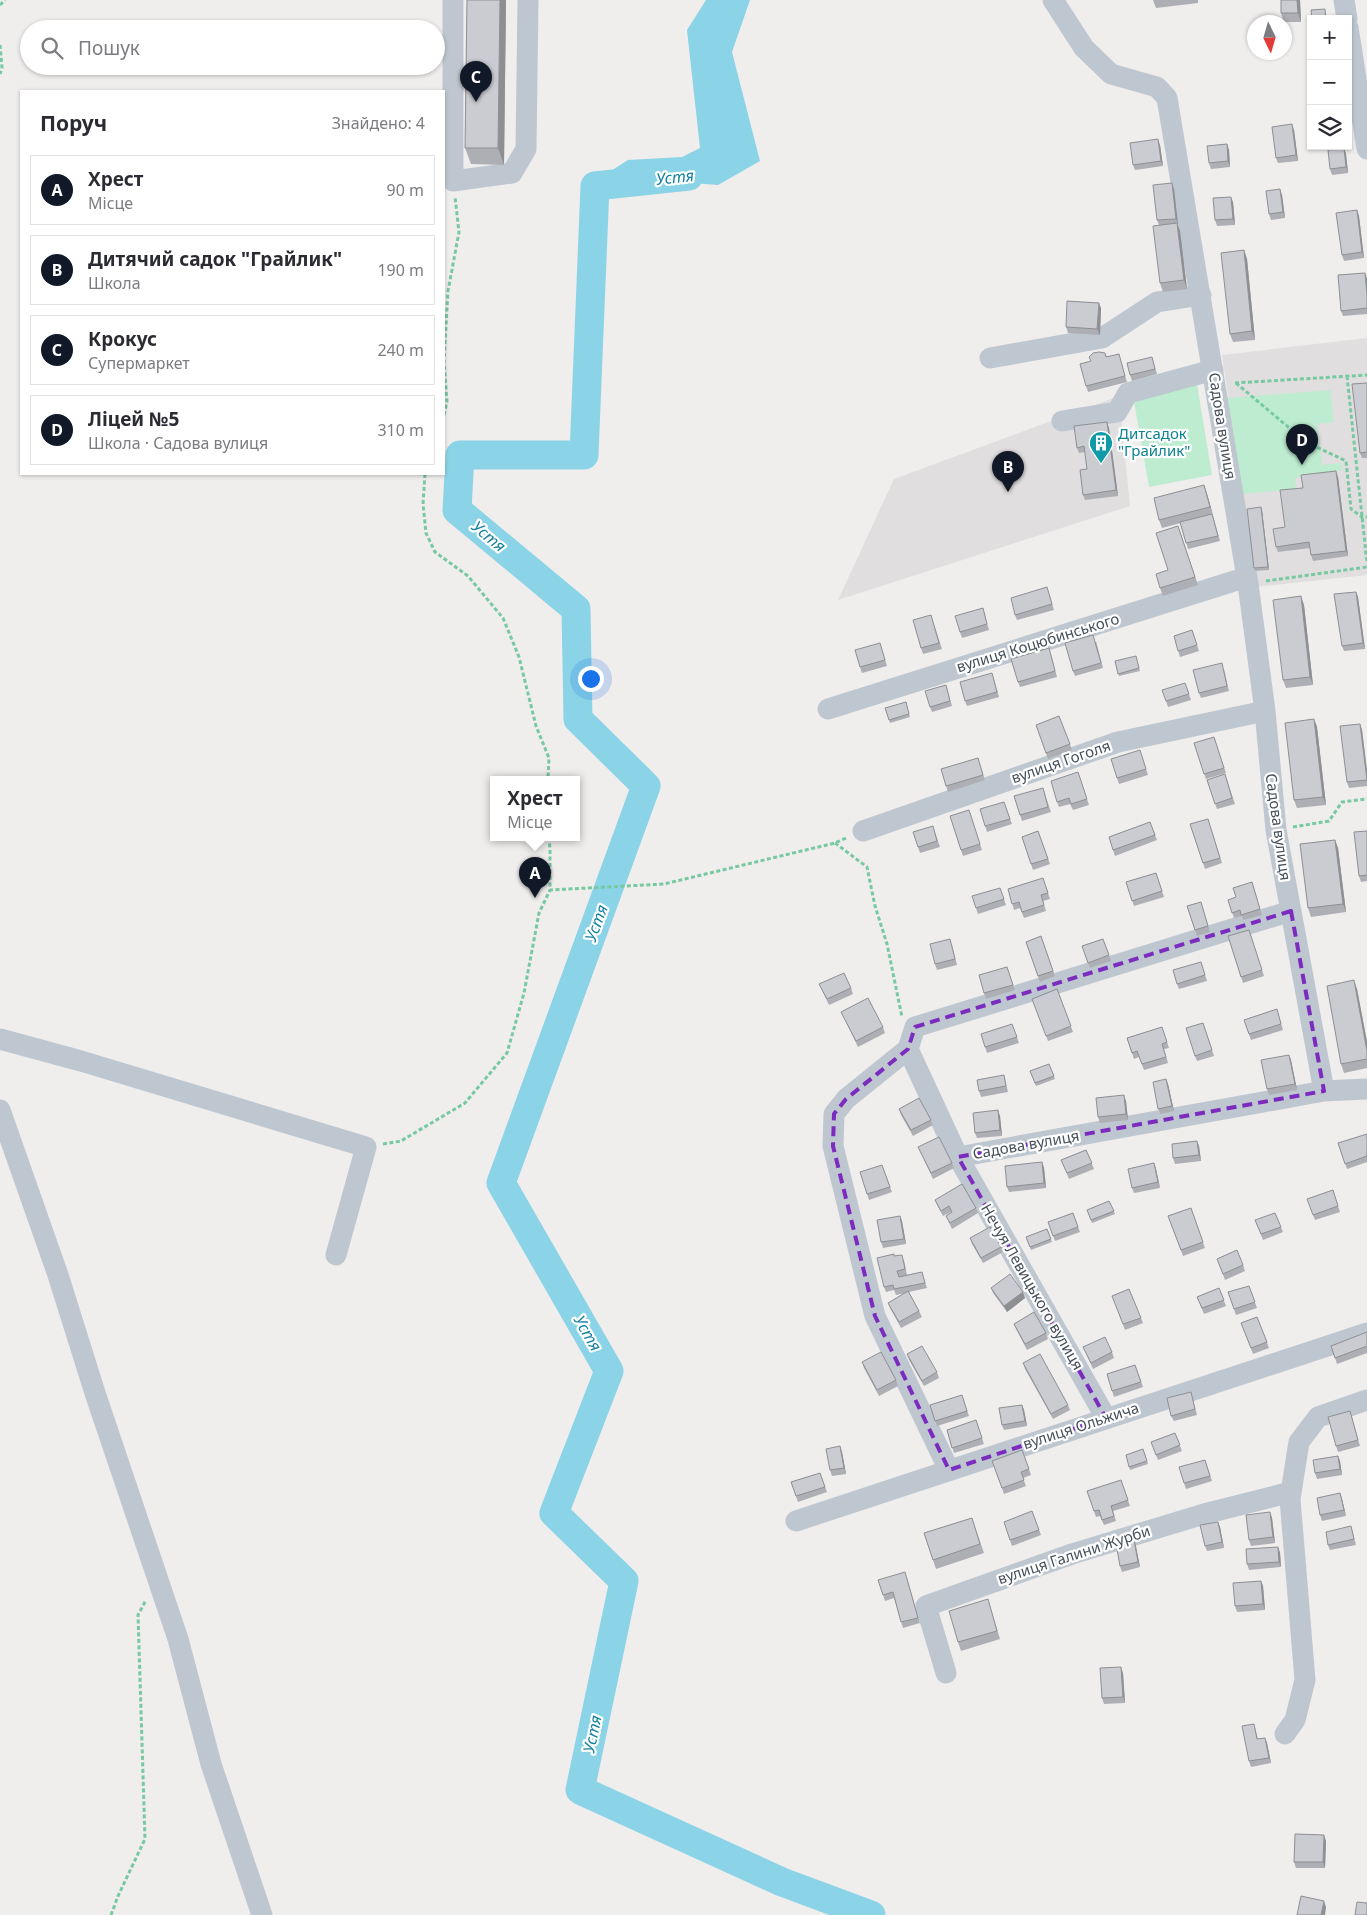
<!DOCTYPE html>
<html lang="uk">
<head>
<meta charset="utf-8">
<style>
	:root { --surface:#fff; --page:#f7f7f7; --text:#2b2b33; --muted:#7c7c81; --line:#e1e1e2; --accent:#111827 }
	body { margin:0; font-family:"Noto Sans",sans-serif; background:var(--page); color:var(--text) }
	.controls { position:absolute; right:15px; top:15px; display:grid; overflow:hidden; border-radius:0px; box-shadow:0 1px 4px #0004 }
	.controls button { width:45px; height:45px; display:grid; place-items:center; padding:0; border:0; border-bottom:1px solid var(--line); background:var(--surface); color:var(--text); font:25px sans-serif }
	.compass { position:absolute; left:1247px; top:15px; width:45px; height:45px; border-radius:50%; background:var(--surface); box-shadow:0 1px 4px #0004; rotate:175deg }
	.you { position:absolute; left:590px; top:678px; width:18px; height:18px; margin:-12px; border:4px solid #fff; border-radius:50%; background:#1a73e8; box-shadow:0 0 0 8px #1a73e833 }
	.badge { display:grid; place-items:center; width:32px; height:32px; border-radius:50%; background:var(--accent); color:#fff; font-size:16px; font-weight:700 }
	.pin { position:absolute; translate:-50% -41px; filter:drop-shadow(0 1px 2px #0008) }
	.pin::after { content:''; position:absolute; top:26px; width:18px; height:15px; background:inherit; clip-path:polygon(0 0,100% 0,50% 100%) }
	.popup { position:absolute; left:490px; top:776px; width:90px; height:65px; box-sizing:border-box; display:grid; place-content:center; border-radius:0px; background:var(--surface); filter:drop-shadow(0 1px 4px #0005); font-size:16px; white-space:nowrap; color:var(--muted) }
	.popup b { font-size:19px; color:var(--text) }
	.popup::after { content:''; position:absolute; left:50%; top:100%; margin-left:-10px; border:10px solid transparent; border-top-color:var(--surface) }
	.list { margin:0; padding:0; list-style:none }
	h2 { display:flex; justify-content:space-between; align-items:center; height:65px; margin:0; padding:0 20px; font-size:21px }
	h2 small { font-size:16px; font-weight:400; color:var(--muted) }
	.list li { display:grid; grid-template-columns:32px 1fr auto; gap:15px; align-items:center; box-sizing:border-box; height:70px; margin:0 10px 10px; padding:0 10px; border:1px solid var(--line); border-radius:0px }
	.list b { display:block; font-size:19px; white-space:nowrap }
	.list p { margin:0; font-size:16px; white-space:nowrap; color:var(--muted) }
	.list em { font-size:16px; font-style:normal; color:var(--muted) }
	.icon { flex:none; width:28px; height:28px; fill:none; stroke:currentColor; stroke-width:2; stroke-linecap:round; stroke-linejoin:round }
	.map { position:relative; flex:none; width:1367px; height:1915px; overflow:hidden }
	.search { position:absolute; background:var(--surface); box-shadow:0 1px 4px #0004; left:20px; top:20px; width:425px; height:55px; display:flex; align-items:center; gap:12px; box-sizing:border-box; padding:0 18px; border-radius:28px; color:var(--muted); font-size:19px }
	.panel { position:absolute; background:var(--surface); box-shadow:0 1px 4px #0004; left:20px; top:90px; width:425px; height:385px; border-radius:0px }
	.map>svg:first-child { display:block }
	.education { fill:#e1dedf }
	.green { fill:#bdecd0 }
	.water { fill:#8bd3e7 }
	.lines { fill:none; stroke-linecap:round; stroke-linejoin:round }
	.river { stroke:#8bd3e7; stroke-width:29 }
	.path { stroke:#76c9a1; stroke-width:3; stroke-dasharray:4 2.5; stroke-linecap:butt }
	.minor { stroke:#bec7cf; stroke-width:21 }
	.wall { fill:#aeafb5 }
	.shaded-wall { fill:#8d8f93 }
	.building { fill:#caccd2; stroke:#8d8f93 }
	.marked { fill:none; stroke:#7b2cbf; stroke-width:4; stroke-dasharray:10 6; stroke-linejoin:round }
	.labels { text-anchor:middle; stroke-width:4.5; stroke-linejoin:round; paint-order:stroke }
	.street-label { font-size:15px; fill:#46505a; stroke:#fff }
	.culture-label { font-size:15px; fill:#0d838f; stroke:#fff; text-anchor:start }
	.water-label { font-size:16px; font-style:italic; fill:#1280a1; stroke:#fff }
</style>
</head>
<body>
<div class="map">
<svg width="1367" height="1915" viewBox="0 0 1367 1915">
	<rect width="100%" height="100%" fill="#f0eded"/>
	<path class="education" d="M1367,338V575L1256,587L1222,355Z
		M1119,396L1130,506L838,600L894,479Z"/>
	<path class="green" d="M1197,384L1212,475L1149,487L1133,396Z
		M1330,390L1334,422L1317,424L1322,465L1341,463L1343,470L1295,478L1296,489L1242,494L1227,398Z"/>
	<path class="water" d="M706,0H750L732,52L760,161L718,185L603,176L628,160L682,157L700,148L687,30Z"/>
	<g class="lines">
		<path class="river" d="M689,176L595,186L584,455H460L457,510L576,609L578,719L646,786L501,1183L609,1371L554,1513L624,1581L580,1790L782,1882L871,1915"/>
		<path class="path" d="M0,5L5,0
			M0,45L2,68L0,74
			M1347,376L1367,563
			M1235,383L1367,375
			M1236,383L1306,442L1346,461L1351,509L1362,517H1367
			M444,415L447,402L444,361L448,291L459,232L455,197
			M425,474L423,504L426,533L435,552L468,576L503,618L519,657L536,726L549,758L548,779
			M1266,581L1367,567
			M1293,827L1329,821L1342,802L1367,799
			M549,837L550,849V890L664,884L835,843L846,838
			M835,843L867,867L875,906L887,944L902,1017
			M383,1144L401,1141L465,1103L507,1053L524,993L539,913L550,890
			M111,1915L118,1896L145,1839L138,1615L146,1600"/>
		<path class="minor" d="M453,0V181L512,173L526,149L528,0
			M1053,0L1084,48L1111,74L1157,87L1167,98L1248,584L1265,711L1276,830L1324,1091L1367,1089
			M1344,0L1347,19
			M1348,27L1367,149
			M990,358L1102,338L1157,302L1201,295
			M1062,421L1117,412L1128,393L1213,370
			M828,709L1247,577
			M863,831L1118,742L1265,711
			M1291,911L915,1027L908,1049L958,1157L1324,1091
			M0,1039L81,1061L366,1147L336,1255
			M908,1049L846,1099L834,1114L833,1146L875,1316L949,1470
			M0,1110L58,1275L95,1393L178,1639L211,1764L262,1915
			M958,1157L1106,1418
			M796,1521L1367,1333
			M946,1673L926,1606L1072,1554L1204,1514L1291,1492
			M1285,1734L1295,1720L1305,1680L1290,1499L1299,1442L1318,1417L1367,1400"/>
	</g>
	<path class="wall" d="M467,0H506L504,165L471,164L465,148Z
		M1153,0H1198V3L1156,8Z
		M1281,0H1300L1301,22H1284L1281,13Z
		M1294,130L1298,161L1278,163L1276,158Z
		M1227,144L1229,150L1230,167L1211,169L1209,163Z
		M1160,145L1163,166L1135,170L1133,165Z
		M1344,148L1346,154L1348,173L1332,175L1330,169Z
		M1174,189L1178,224H1177L1180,231L1187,289L1163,292L1160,283L1159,225L1157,220Z
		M1282,195L1285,218L1271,220L1269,214Z
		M1233,202L1235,225L1217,226L1215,220Z
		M1357,210L1359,216L1364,258L1344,261L1342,255Z
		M1244,250L1247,259L1255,340L1233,342L1230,334Z
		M1365,273L1367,278V314L1343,316L1341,311Z
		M1101,308L1100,335L1068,333L1066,327Z
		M1105,353L1107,357L1119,354L1127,382L1088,392L1086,386L1091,361Z
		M1152,357L1157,374L1132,381L1130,375Z
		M1367,383V458H1362L1360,453Z
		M1109,428L1118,496L1085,500L1083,495L1087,469L1085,452L1079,453L1077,448Z
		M1338,477L1348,556L1313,561L1311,555L1310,548L1278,552L1276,547L1303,488Z
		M1204,485L1207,494L1220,541L1188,549L1181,523L1162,528L1159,520Z
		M1261,507L1262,510L1269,570L1255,571L1254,568Z
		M1178,526L1198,585L1163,596L1160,588L1168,570Z
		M1356,592L1358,597L1365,649L1344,651L1342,646Z
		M1049,593L1054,610L1017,620L1015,615Z
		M1304,605L1313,685L1286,688L1283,680Z
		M983,608L989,630L962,638L960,632Z
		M931,615L942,649L923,654L921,648Z
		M1192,630L1199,651L1180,657L1174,636Z
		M1096,641L1103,668L1075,676L1073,671Z
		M880,643L887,666L862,673L860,667Z
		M1051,654L1057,677L1020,687L1018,682Z
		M1136,656L1140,671L1119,676L1115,661Z
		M1224,669L1229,691L1201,698L1199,693Z
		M994,679L999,697L967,706L965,701Z
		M1185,683L1191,700L1168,707L1166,701Z
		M946,685L952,706L932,712L930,707Z
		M906,702L910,717L890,723L885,708Z
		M1314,719L1317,727L1326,805L1297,808L1294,800Z
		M1360,724L1362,730L1367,771V786L1349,788L1347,782Z
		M1036,725L1070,744L1072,750L1048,759Z
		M1214,737L1226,773L1206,779L1194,743Z
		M1142,756L1148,775L1119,784L1117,778Z
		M978,758L985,780L948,792L941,769Z
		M1078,772L1089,805L1073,810L1070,804L1059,807L1057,802Z
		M1225,774L1235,804L1217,809L1207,780Z
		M1043,788L1051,812L1022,821L1014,796Z
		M1004,802L1012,824L987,832L980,809Z
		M969,810L982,850L963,856L950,816Z
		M1208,819L1222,863L1205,869L1190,824Z
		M1150,822L1157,840L1115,856L1109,837Z
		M933,826L940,847L920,853L913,832Z
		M1038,831L1050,864L1033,870L1022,837Z
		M1367,831V881L1361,882L1359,876Z
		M1335,840L1338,848L1346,912L1311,917L1308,908Z
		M1156,873L1164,897L1134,906L1126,882Z
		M1043,878L1050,899L1043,901L1046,911L1024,918L1020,908L1014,910L1008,889Z
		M1252,882L1262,915L1243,920L1242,916L1234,918L1228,900L1236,897Z
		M1000,888L1006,905L978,914L976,908Z
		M1201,902L1210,932L1197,936L1187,906Z
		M1249,930L1264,976L1243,983L1228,936Z
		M1041,936L1055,976L1040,982L1026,942Z
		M1103,939L1111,961L1090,968L1082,946Z
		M952,945L957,965L937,970L935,964Z
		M1201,962L1207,981L1179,989L1177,984Z
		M1007,967L1015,990L986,999L984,993Z
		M819,984L851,988L853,994L829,1005Z
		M1057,989L1073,1032L1048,1041L1032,999Z
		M1357,989L1367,1042V1068L1344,1073L1341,1064Z
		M1277,1009L1283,1030L1251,1040L1244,1020Z
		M841,1012L883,1027L885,1033L858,1047Z
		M1203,1023L1214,1056L1197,1061L1195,1056Z
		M1012,1024L1019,1043L987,1053L981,1034Z
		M1162,1027L1169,1048L1164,1049L1168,1063L1144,1070L1139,1057L1134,1059L1127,1038Z
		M1289,1055L1291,1060L1297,1090L1269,1095L1267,1089Z
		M1049,1064L1055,1079L1036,1086L1030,1071Z
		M1004,1075L1008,1092L981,1097L979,1091Z
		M1166,1079L1168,1084L1174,1111L1161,1114L1158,1109Z
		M1126,1101L1128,1120L1100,1123L1098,1117Z
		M899,1109L931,1120L933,1125L913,1136L901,1115Z
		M1000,1116L1002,1136L977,1138L975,1133Z
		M1367,1134V1162L1347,1169L1338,1143Z
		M1197,1141L1199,1146L1201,1161L1175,1164L1173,1158Z
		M918,1147L952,1163L954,1168L933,1179Z
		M1086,1150L1094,1169L1069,1179L1061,1160Z
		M1042,1162L1044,1168L1046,1188L1009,1192L1007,1187Z
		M1154,1163L1156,1169L1160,1188L1134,1193L1132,1188Z
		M882,1165L892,1192L869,1200L860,1172Z
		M1333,1190L1340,1212L1315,1220L1313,1215Z
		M935,1200L976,1208L978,1213L952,1229L946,1216L951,1213V1212L943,1216L937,1205Z
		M1109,1201L1115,1214L1092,1223L1087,1210Z
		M1191,1208L1205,1248L1183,1256L1168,1216Z
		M1073,1213L1080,1232L1055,1241L1048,1222Z
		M900,1216L902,1221L906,1244L883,1248L881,1242Z
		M1255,1220L1281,1227L1283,1232L1263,1240Z
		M1047,1229L1052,1242L1031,1250L1026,1237Z
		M970,1238L1001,1247L1003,1252L983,1263L972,1244Z
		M894,1256L904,1260L907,1275L922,1272L927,1288L909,1292L919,1311L922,1317L901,1328L890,1308L888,1303L906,1293L896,1295L894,1290L886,1292L884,1287Z
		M1217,1259L1243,1265L1245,1271L1225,1280Z
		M1249,1286L1257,1308L1236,1315L1228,1292Z
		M991,1288L1025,1298L1007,1312L993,1293Z
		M1219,1288L1226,1306L1204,1314L1197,1297Z
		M1129,1289L1143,1323L1125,1330L1112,1296Z
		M1257,1317L1269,1348L1253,1354L1241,1323Z
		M1014,1324L1046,1333L1048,1339L1027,1350L1016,1329Z
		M1367,1332V1353L1337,1364L1331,1346Z
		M1083,1347L1112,1352L1114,1358L1093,1369Z
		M907,1354L937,1372L939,1378L924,1386L909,1360Z
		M862,1362L896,1380L898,1386L879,1396L864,1368Z
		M1023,1363L1068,1405L1070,1410L1053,1419L1025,1369Z
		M1135,1365L1143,1387L1114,1397L1107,1374Z
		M1191,1392L1197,1415L1174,1421L1171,1416Z
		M962,1395L969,1416L937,1426L930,1405Z
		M1022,1405L1024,1410L1027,1426L1004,1430L1002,1425Z
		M1352,1417L1360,1446L1338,1452L1336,1446Z
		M976,1420L984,1444L954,1453L947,1430Z
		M1175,1433L1182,1451L1158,1460L1151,1442Z
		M840,1446L842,1452L846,1474L832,1476L830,1470Z
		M1143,1449L1148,1464L1130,1470L1126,1455Z
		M1022,1450L1031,1475L1023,1478L1026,1486L1004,1494L992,1461Z
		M1338,1456L1340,1461L1342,1475L1317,1479L1315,1473Z
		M1205,1460L1212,1481L1186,1489L1184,1483Z
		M820,1473L827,1492L798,1502L791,1482Z
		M1121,1480L1130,1506L1113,1511L1116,1521L1104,1525L1100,1516L1096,1517L1087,1491Z
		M1340,1493L1342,1499L1346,1516L1322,1521L1320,1515Z
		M1032,1511L1041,1535L1012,1546L1004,1522Z
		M1270,1512L1272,1518L1275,1543L1251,1546L1249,1540Z
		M972,1518L984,1553L936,1569L924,1533Z
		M1351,1526L1356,1545L1330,1550L1328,1545Z
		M1220,1527L1224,1548L1207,1551L1205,1546Z
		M1134,1540L1140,1567L1122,1572L1120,1566Z
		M1280,1552L1281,1567L1249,1570L1247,1564Z
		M907,1578L920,1623L903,1628L894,1598L885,1601L883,1595Z
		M1261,1581L1263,1586L1265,1610L1237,1612L1235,1606Z
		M988,1599L1000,1639L961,1651L958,1642Z
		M1123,1673L1125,1703L1104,1704L1102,1698Z
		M1254,1724L1258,1739L1265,1738L1267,1743L1271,1763L1251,1767L1249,1761Z
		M1326,1841L1325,1868H1296L1294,1862Z"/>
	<path class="shaded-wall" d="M500,0H506L504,165L498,148Z
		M1297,0H1300L1301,22L1298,13Z
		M1292,124L1294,130L1298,161L1296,155Z
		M1158,139L1160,145L1163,166L1161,161Z
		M1227,144L1229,150L1230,167L1228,161Z
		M1344,148L1346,154L1348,173L1346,167Z
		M1172,183L1174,189L1178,224L1176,219Z
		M1280,189L1282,195L1285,218L1283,212Z
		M1231,197L1233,202L1235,225L1233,219Z
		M1357,210L1359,216L1364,258L1362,252Z
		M1177,223L1180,231L1187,289L1184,280Z
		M1244,250L1247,259L1255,340L1252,331Z
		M1365,273L1367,280V295Z
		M1099,303L1101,308L1100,335L1097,329Z
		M1107,422L1109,428L1118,496L1116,490Z
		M1336,471L1338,477L1348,556L1346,551Z
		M1204,485L1207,494L1213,515L1210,507Z
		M1261,507L1262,510L1269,570L1268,567Z
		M1356,592L1358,597L1365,649L1363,643Z
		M1301,596L1304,605L1313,685L1310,677Z
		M1314,719L1317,727L1326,805L1323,797Z
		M1360,724L1362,730L1367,771V781Z
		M1335,840L1338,848L1346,912L1343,904Z
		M1354,980L1357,989L1367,1042V1051Z
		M1289,1055L1291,1060L1297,1090L1295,1084Z
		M1166,1079L1168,1084L1174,1111L1172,1106Z
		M1124,1095L1126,1101L1128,1120L1126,1114Z
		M998,1110L1000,1116L1002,1136L1000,1130Z
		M1197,1141L1199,1146L1201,1161L1199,1155Z
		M1042,1162L1044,1168L1046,1188L1044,1183Z
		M1154,1163L1156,1169L1160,1188L1158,1182Z
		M900,1216L902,1221L906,1244L904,1239Z
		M1023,1292L1025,1298L1007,1312L1004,1306Z
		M1022,1405L1024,1410L1027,1426L1025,1421Z
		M840,1446L842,1452L846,1474L844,1468Z
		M1338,1456L1340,1461L1342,1475L1340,1469Z
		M1340,1493L1342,1499L1346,1516L1344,1510Z
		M1270,1512L1272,1518L1275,1543L1273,1537Z
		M1218,1522L1220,1527L1224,1548L1222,1542Z
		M1134,1540L1136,1546L1140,1567L1138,1562Z
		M1278,1547L1280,1552L1281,1567L1279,1562Z
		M1261,1581L1263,1586L1265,1610L1263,1604Z
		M1121,1667L1123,1673L1125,1703L1123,1697Z
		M1265,1738L1267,1743L1271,1763L1269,1758Z
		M1324,1835L1326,1841L1325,1868L1323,1862Z
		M1324,1901L1326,1907L1325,1915H1321Z"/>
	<path class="building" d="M467,0H500L498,148H465Z
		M1281,0H1297L1298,13H1281Z
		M1325,9L1326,19H1312L1311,10Z
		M1292,124L1296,155L1276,158L1272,127Z
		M1158,139L1161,161L1133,165L1130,143Z
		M1227,144L1228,161L1209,163L1207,146Z
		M1344,148L1346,167L1330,169L1328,150Z
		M1172,183L1176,219L1157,220L1153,185Z
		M1280,189L1283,212L1269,214L1266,191Z
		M1231,197L1233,219L1215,220L1213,198Z
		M1357,210L1362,252L1342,255L1336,213Z
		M1177,223L1184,280L1160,283L1153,226Z
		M1244,250L1252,331L1230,334L1221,253Z
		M1365,273L1367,295V308L1341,311L1338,275Z
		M1067,301L1099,303L1097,329L1066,327Z
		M1099,352L1105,353L1106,357L1119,354L1125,376L1086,386L1080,364L1091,361L1089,357L1093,353Z
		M1152,357L1155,369L1130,375L1127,363Z
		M1367,383V452L1360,453L1352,384Z
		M1107,422L1116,490L1083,495L1080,470L1087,469L1084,446L1077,448L1074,426Z
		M1336,471L1346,551L1311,555L1309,542L1276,547L1273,529L1285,527L1280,490L1303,488L1301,475Z
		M1204,485L1210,507L1159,520L1154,498Z
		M1261,507L1268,567L1254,568L1247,509Z
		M1212,514L1218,536L1186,543L1180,522Z
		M1178,526L1195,577L1160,588L1156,574L1168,570L1156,533Z
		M1047,587L1052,604L1015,615L1011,598Z
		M1356,592L1363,643L1342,646L1334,594Z
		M1301,596L1310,677L1283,680L1273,600Z
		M983,608L987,624L960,632L955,616Z
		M931,615L939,643L921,648L913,620Z
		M1192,630L1197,645L1178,651L1174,636Z
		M1093,635L1101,663L1073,671L1065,643Z
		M880,643L885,660L860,667L855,650Z
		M1049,648L1055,671L1018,682L1011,659Z
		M1136,656L1139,668L1118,674L1115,661Z
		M1222,663L1227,686L1199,693L1193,670Z
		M992,673L997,692L965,701L960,682Z
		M1185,683L1189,694L1166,701L1162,690Z
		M946,685L950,701L930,707L925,691Z
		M906,702L909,714L889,720L885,708Z
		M1059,716L1070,744L1046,753L1036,725Z
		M1314,719L1323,797L1294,800L1285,723Z
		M1360,724L1367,780L1347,782L1340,726Z
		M1214,737L1224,768L1204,774L1194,743Z
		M1140,750L1146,769L1117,778L1111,759Z
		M978,758L983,775L946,786L941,769Z
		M1078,772L1087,799L1071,804L1069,798L1057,802L1051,781Z
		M1225,774L1232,798L1215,804L1207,780Z
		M1043,788L1048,807L1020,815L1014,796Z
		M1004,802L1010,819L985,826L980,809Z
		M969,810L980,844L961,850L950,816Z
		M1208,819L1220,858L1203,863L1190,824Z
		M1150,822L1155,835L1113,850L1109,837Z
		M933,826L937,841L918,847L913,832Z
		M1038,831L1048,859L1031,864L1022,837Z
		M1367,831V875L1359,876L1354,832Z
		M1335,840L1343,904L1308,908L1300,844Z
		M1156,873L1162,891L1132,901L1126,882Z
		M1043,878L1048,893L1041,895L1044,905L1022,912L1019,902L1012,904L1008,889Z
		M1252,882L1260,909L1241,915L1240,910L1232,913L1228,900L1236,897L1233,888Z
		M1000,888L1004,899L976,908L972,896Z
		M1201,902L1208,926L1195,930L1187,906Z
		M1249,930L1262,970L1241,977L1228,936Z
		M1041,936L1053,971L1038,976L1026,942Z
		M950,939L955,959L935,964L930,944Z
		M1103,939L1109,955L1088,963L1082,946Z
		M1201,962L1205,975L1177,984L1173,970Z
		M1007,967L1013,985L984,993L979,975Z
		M844,973L851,988L827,999L819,984Z
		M1354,980L1367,1051V1059L1341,1064L1327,986Z
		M1057,989L1071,1026L1046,1036L1032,999Z
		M868,998L883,1027L856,1041L841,1012Z
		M1277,1009L1281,1024L1249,1034L1244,1020Z
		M1203,1023L1212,1050L1195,1056L1186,1028Z
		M1012,1024L1017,1037L985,1047L981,1034Z
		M1162,1027L1167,1042L1162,1044L1166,1057L1142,1064L1137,1051L1132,1053L1127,1038Z
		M1289,1055L1295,1084L1267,1089L1261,1060Z
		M1049,1064L1054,1076L1035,1083L1030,1071Z
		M1004,1075L1006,1086L979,1091L977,1080Z
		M1166,1079L1172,1106L1158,1109L1153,1082Z
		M1124,1095L1126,1114L1098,1117L1096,1098Z
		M919,1098L931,1120L911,1130L899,1109Z
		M998,1110L1000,1130L975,1133L973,1113Z
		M1367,1134V1156L1345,1164L1338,1143Z
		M939,1137L952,1163L931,1173L918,1147Z
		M1197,1141L1199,1155L1173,1158L1172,1144Z
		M1086,1150L1092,1163L1067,1173L1061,1160Z
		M1042,1162L1044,1183L1007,1187L1005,1166Z
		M1154,1163L1158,1182L1132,1188L1128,1169Z
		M882,1165L890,1187L867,1194L860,1172Z
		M962,1184L976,1208L950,1223L946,1216L952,1212L949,1206L941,1211L935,1200Z
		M1333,1190L1338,1206L1313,1215L1307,1199Z
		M1109,1201L1114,1211L1091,1220L1087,1210Z
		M1191,1208L1203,1242L1181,1250L1168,1216Z
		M1073,1213L1078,1227L1053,1236L1048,1222Z
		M1275,1213L1281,1227L1261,1234L1255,1220Z
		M900,1216L904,1239L881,1242L877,1220Z
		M990,1227L1001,1247L981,1258L970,1238Z
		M1047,1229L1051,1239L1030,1247L1026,1237Z
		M1237,1250L1243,1265L1223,1274L1217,1259Z
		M894,1254V1256L902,1255L905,1269L897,1271L899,1277L922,1272L925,1283L894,1289L893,1285L884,1287L877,1258Z
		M1010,1274L1023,1292L1004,1306L991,1288Z
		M1249,1286L1255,1302L1234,1309L1228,1292Z
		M1219,1288L1224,1300L1202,1308L1197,1297Z
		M1129,1289L1141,1318L1123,1324L1112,1296Z
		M908,1291L919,1311L899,1322L888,1303Z
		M1034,1312L1046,1333L1025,1344L1014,1324Z
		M1257,1317L1267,1342L1251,1348L1241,1323Z
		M1367,1332V1346L1335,1358L1331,1346Z
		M1105,1337L1112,1352L1091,1363L1083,1347Z
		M922,1346L937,1372L922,1381L907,1354Z
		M881,1352L896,1380L877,1390L862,1362Z
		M1040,1354L1068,1405L1051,1414L1023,1363Z
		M1135,1365L1141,1382L1112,1391L1107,1374Z
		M1191,1392L1195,1409L1171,1416L1167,1398Z
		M962,1395L967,1411L935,1421L930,1405Z
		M1022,1405L1025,1421L1002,1425L999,1408Z
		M1350,1411L1358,1440L1336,1446L1328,1417Z
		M976,1420L982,1438L952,1448L947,1430Z
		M1175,1433L1180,1445L1156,1455L1151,1442Z
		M840,1446L844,1468L830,1470L826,1449Z
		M1143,1449L1147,1461L1129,1467L1126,1455Z
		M1022,1450L1029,1469L1021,1472L1024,1480L1002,1488L992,1461Z
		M1338,1456L1340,1469L1315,1473L1313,1460Z
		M1205,1460L1210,1476L1184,1483L1179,1467Z
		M820,1473L825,1487L796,1496L791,1482Z
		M1121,1480L1128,1500L1111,1506L1114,1516L1102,1520L1099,1510L1094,1511L1087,1491Z
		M1340,1493L1344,1510L1320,1515L1317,1498Z
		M1032,1511L1039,1530L1010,1540L1004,1522Z
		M1270,1512L1273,1537L1249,1540L1246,1515Z
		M972,1518L980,1544L933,1560L924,1533Z
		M1218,1522L1222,1542L1205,1546L1200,1525Z
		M1351,1526L1354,1539L1328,1545L1326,1532Z
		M1134,1540L1138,1562L1120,1566L1116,1544Z
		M1278,1547L1279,1562L1247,1564L1246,1549Z
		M905,1572L918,1618L901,1622L893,1592L883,1595L878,1580Z
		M1261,1581L1263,1604L1235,1606L1233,1583Z
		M988,1599L997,1631L958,1642L949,1611Z
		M1121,1667L1123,1697L1102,1698L1100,1668Z
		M1254,1724L1257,1739L1265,1738L1269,1758L1249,1761L1242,1726Z
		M1295,1834L1324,1835L1323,1862H1294Z
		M1301,1896L1324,1901L1321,1915H1297Z
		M1357,1902L1367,1903V1915H1355Z"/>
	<path class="marked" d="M1291,911L1324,1091L958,1157L1106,1418L949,1470L875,1316L833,1146L834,1114L846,1099L908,1049L915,1027Z"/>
	<defs>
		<g id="building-pin" transform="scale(1.25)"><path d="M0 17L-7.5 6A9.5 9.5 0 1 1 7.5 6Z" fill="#0f9aa8" stroke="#fff"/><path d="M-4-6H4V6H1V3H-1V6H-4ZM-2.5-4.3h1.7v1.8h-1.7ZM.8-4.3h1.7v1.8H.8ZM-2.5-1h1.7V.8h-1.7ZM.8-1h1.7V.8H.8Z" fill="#fff"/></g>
	</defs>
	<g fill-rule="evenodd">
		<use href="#building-pin" x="1101" y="443"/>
	</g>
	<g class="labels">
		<g class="street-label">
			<text transform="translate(1222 426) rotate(81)" y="5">Садова вулиця</text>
			<text transform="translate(1038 643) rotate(-17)" y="5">вулиця Коцюбинського</text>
			<text transform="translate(1061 762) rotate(-19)" y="5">вулиця Гоголя</text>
			<text transform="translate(1278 827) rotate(82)" y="5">Садова вулиця</text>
			<text transform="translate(1026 1145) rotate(-10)" y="5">Садова вулиця</text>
			<text transform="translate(1032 1287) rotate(60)" y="5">Нечуя Левицького вулиця</text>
			<text transform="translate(1081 1426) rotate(-18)" y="5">вулиця Ольжича</text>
			<text transform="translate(1074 1555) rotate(-18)" y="5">вулиця Галини Журби</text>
		</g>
		<g class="culture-label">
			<text x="1118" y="439">Дитсадок<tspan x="1118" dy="17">"Грайлик"</tspan></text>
		</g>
		<g class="water-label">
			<text transform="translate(675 177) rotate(-6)" y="6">Устя</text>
			<text transform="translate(489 536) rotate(40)" y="6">Устя</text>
			<text transform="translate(596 923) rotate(-70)" y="6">Устя</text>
			<text transform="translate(588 1333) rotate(60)" y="6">Устя</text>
			<text transform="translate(592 1734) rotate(-78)" y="6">Устя</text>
		</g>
	</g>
</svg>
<div class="controls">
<button>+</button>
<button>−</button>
<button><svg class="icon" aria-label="layers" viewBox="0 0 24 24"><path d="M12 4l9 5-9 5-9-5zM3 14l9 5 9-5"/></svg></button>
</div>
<svg class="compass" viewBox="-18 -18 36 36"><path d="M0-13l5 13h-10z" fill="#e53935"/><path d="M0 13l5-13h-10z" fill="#7c7c81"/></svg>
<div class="you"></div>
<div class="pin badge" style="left:535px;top:898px">A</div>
<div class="popup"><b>Хрест</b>Місце</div>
<div class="pin badge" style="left:1008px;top:492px">B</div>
<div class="pin badge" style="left:476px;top:102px">C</div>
<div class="pin badge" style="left:1302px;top:465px">D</div>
<div class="search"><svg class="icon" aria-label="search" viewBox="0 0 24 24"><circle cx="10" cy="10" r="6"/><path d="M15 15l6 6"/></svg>Пошук</div>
<section class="panel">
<h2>Поруч<small>Знайдено: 4</small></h2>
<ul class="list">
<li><span class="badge">A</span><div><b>Хрест</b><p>Місце</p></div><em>90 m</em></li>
<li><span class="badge">B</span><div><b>Дитячий садок &quot;Грайлик&quot;</b><p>Школа</p></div><em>190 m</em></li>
<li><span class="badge">C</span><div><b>Крокус</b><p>Супермаркет</p></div><em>240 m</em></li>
<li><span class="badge">D</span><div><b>Ліцей №5</b><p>Школа · Садова вулиця</p></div><em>310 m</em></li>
</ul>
</section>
</div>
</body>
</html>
